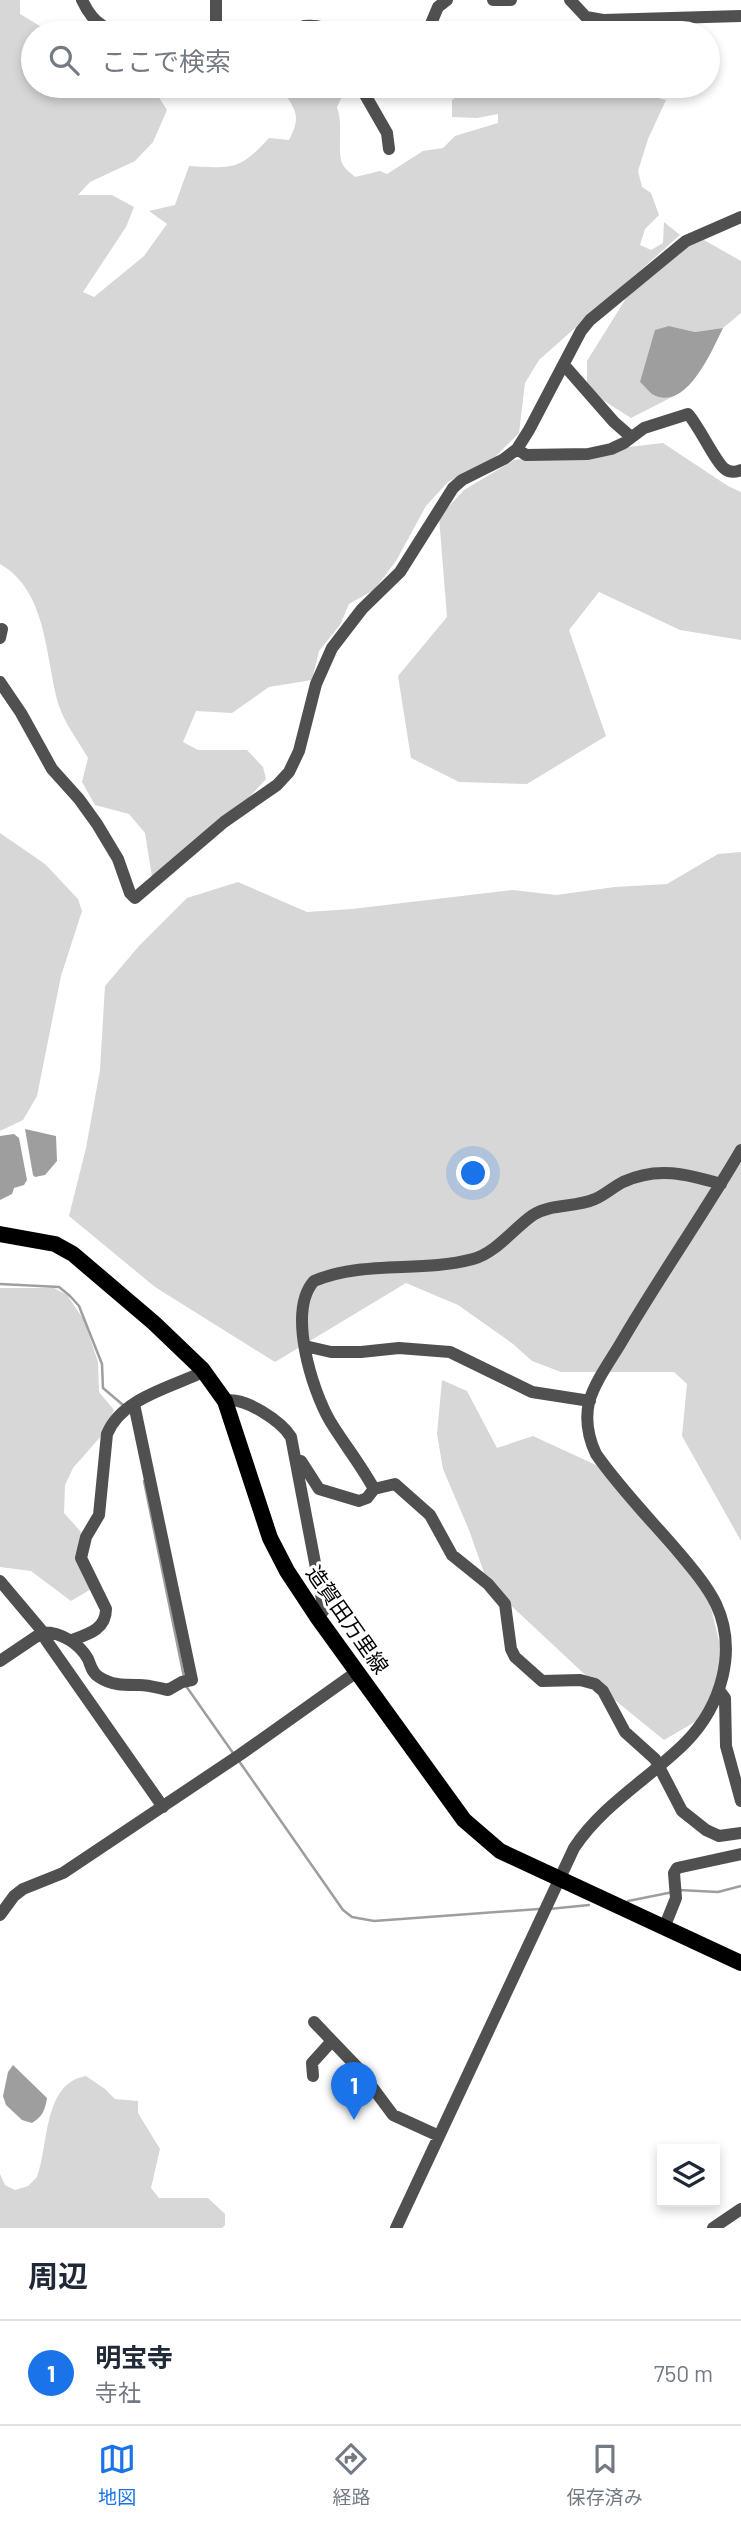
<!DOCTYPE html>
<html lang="ja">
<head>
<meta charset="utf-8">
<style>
	:root { --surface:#fff; --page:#f2f2f3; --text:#1f2937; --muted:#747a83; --line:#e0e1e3; --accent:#1a73e8 }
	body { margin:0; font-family:Barlow,"Noto Sans JP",sans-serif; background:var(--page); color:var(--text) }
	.controls { position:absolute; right:21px; bottom:21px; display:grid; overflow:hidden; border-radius:0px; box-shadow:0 4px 10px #0003 }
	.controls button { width:63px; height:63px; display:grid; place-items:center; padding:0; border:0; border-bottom:2px solid var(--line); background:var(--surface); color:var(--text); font:35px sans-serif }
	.you { position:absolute; left:474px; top:1174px; width:24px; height:24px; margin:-18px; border:5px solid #fff; border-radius:50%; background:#1a73e8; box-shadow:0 0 0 10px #1a73e833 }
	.badge { display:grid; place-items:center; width:46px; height:46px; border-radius:50%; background:var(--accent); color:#fff; font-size:23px; font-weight:700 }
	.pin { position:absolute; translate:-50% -58px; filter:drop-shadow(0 2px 4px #0008) }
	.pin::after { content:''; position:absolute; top:37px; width:24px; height:21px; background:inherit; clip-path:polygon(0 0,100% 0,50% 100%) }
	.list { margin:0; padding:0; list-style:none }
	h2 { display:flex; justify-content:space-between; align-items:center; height:91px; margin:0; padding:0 28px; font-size:30px }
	h2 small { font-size:23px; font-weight:400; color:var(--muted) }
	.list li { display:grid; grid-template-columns:46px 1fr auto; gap:21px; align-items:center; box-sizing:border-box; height:105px; padding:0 28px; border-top:2px solid var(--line) }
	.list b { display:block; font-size:26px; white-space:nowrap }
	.list p { margin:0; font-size:23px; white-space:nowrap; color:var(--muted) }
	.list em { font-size:23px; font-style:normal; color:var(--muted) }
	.icon { flex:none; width:38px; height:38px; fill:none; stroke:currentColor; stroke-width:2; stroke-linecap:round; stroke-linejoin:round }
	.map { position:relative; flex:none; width:741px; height:2228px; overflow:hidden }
	.search { position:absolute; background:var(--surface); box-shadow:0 4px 10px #0003; left:21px; right:21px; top:21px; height:77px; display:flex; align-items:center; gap:18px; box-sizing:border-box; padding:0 24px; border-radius:38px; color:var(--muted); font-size:26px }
	.sheet { height:196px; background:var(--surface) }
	nav { display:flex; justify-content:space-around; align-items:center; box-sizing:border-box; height:98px; border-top:2px solid var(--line); background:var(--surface); font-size:19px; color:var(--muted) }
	nav a { display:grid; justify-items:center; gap:4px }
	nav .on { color:var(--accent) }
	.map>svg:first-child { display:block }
	.green { fill:#d7d7d7 }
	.water { fill:#9e9e9e }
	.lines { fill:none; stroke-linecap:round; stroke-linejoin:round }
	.stream { stroke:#9e9e9e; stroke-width:2.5 }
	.minor { stroke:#505050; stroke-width:12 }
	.major { stroke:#000; stroke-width:16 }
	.labels { text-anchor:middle; stroke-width:6; stroke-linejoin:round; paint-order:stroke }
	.street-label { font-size:21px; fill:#000; stroke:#fff }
</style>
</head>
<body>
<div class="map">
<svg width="741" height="2228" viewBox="0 0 741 2228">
	<rect width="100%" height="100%" fill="#fff"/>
	<path class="green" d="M0,0H20V14L45,29L71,22L86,33H33V86H125L130,91H155L167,110L153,142L135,161L90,182L78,195H112L134,207L126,227L83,292L94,297L144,256L167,224L149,211L175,205L189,166C232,168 238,172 269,138L289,140C303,114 294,109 280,86H347L337,107C344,126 336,152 343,165C345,169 352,174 355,177L380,171L387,174L423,151L443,148L455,136L498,123V114L477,118L452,117V100C469,86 475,95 491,86H610L620,92L639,93L666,100L648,139L638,171L642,187L651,193L659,215L645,229L640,245L651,250L663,243L664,222L680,235L539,360L525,383L519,433L495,457L448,482L426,506L396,561L374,590L349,604L340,625L319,651L312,680L269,687L232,713L196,711L183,742L198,750H247L263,767L266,779L243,804L152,877L145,833L129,814L95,805L82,782L88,758C79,742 65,724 59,706C45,659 48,591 0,564Z
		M697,236L741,261V313L723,328L695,332L669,326L653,394L676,395L631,418L587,390V361L638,279Z
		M663,443L728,486L741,492V640L680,630L599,592L569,630L606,736L527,784L459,782L411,758L398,676L447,617L439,517L464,490L514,460Z
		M0,833L45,864L78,899L82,911L61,976L37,1096L23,1120L0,1131Z
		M741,852V1541L682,1436L687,1384L674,1372H561L532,1361L513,1344L458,1305L406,1283L275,1362L155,1287L69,1216L86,1148L100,1070L105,986L139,946L187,898L238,882L307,912L352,909L513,890L556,895L615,887L667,884L718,854Z
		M0,1288H54L67,1295L84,1320L98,1362L99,1392L114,1410L103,1434L73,1468L65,1485L64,1513L81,1532C75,1557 78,1567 91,1589L71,1601L31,1571L0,1567Z
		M442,1380L467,1391L497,1448L533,1436L609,1471L706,1587L725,1666L707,1715L664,1740L595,1684L488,1584L469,1530L443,1469L437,1434Z
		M86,2076L105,2089L115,2099L138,2101V2113L160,2149L151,2188L159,2198H208L225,2214V2225L222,2228H0V2174L5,2185L15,2190L28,2186L37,2177C49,2145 43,2083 86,2076Z"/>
	<path class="water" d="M669,326L695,332L723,328C712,350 686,414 652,394C648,391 644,385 640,382L655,330Z
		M25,1129L56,1136L57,1161L45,1175L35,1177L33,1175Z
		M14,1134L19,1138L27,1180L24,1185L14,1188L12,1194L0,1200V1136Z
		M13,2065L47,2098C45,2110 43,2116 32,2123L22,2120L6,2105L3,2096L8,2072Z"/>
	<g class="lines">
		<path class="stream" d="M0,1284L59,1287L70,1296L79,1306L102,1364L103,1388L123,1405
			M144,1481L184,1677
			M186,1686L233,1753
			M239,1761L343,1910L352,1917L374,1921L539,1909
			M679,1890L718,1892L741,1886
			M628,1901L673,1892
			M549,1909L589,1905"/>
		<path class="minor" d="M82,0C94,26 108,32 136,33
			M493,0H511
			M570,0L586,17L603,20L741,16
			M211,33H231
			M216,33V0
			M298,33L304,26C315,25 325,26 334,33
			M427,33L438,7L447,0
			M360,86L387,133L389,149
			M564,365L614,422L630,436
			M517,449L526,455L588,454L611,449L624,443L644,428L688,414C699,426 716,463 725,469C730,473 736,472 741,470
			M0,638L2,629
			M0,682L21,713L52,769L79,799L97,824L118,859L130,893L135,898L224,822L277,785L289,772L299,751L316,684L332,648L362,609L400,572L453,488L462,480L504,459L517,449L529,430L581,331L590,320L686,241L741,217
			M305,1346L331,1352H361L399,1348L450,1352L532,1392L590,1401
			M225,1401C244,1396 281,1421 291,1437L324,1610L318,1618
			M297,1462L301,1461L319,1489L359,1501L367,1498L374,1489L395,1484L430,1515L452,1555L488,1584L505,1604L511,1649L515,1657L542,1681L580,1680L595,1684L603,1691L625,1732L655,1759L682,1811L706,1830L719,1836L741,1833
			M374,1489C361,1465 344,1444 330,1421C312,1390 287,1311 314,1281C364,1260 421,1273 473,1259C496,1253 514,1228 533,1215C552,1203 575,1208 595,1199C605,1195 613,1187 623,1182C657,1166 687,1174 721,1184
			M0,1581L43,1632L46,1640L163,1807
			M72,1640C89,1634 106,1629 106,1609L81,1558L86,1537L99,1515L107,1434C121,1400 165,1389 196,1375L202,1369
			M0,1661L43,1632C62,1633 79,1643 88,1659C91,1666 92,1673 99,1677C111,1685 123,1685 136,1685C147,1684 158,1688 168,1690L182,1682L192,1680L134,1404
			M719,1690L725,1698L726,1746L741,1801
			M0,1915L14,1896L23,1889L63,1873L241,1754L358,1671
			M664,1928L676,1898L674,1873L677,1868L741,1854
			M314,2022L358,2068L393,2115L439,2136
			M313,2076L312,2063L331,2042
			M396,2228L574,1848C603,1804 649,1779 686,1742C721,1706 738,1651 716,1604C706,1584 690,1566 675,1548C648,1517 619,1487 596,1454C588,1437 585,1420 589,1402C595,1381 611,1360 622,1341C660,1276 703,1215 741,1150
			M713,2228L741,2209"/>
		<path class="major" d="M0,1234L55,1244L73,1254L154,1323L202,1369L225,1401L270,1538L287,1571L318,1618L464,1820L500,1851L741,1963"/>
	</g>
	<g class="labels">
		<g class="street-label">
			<text transform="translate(347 1620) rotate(55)" y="7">造賀田万里線</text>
		</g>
	</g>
</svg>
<div class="controls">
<button><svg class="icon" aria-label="layers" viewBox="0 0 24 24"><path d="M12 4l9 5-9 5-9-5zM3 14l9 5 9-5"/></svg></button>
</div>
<div class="you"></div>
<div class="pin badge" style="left:354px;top:2120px">1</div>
<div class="search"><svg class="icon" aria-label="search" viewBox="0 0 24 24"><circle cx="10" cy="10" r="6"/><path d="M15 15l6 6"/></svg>ここで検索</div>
</div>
<section class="sheet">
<h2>周辺<small></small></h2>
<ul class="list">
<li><span class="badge">1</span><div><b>明宝寺</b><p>寺社</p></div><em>750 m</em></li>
</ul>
</section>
<nav>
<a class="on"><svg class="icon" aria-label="map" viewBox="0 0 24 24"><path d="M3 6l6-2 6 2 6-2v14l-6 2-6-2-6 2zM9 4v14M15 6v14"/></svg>地図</a>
<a><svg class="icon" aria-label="directions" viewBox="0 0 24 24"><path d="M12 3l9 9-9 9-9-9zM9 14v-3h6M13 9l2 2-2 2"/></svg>経路</a>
<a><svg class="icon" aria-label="saved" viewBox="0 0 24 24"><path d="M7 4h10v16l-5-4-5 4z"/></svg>保存済み</a>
</nav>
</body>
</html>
